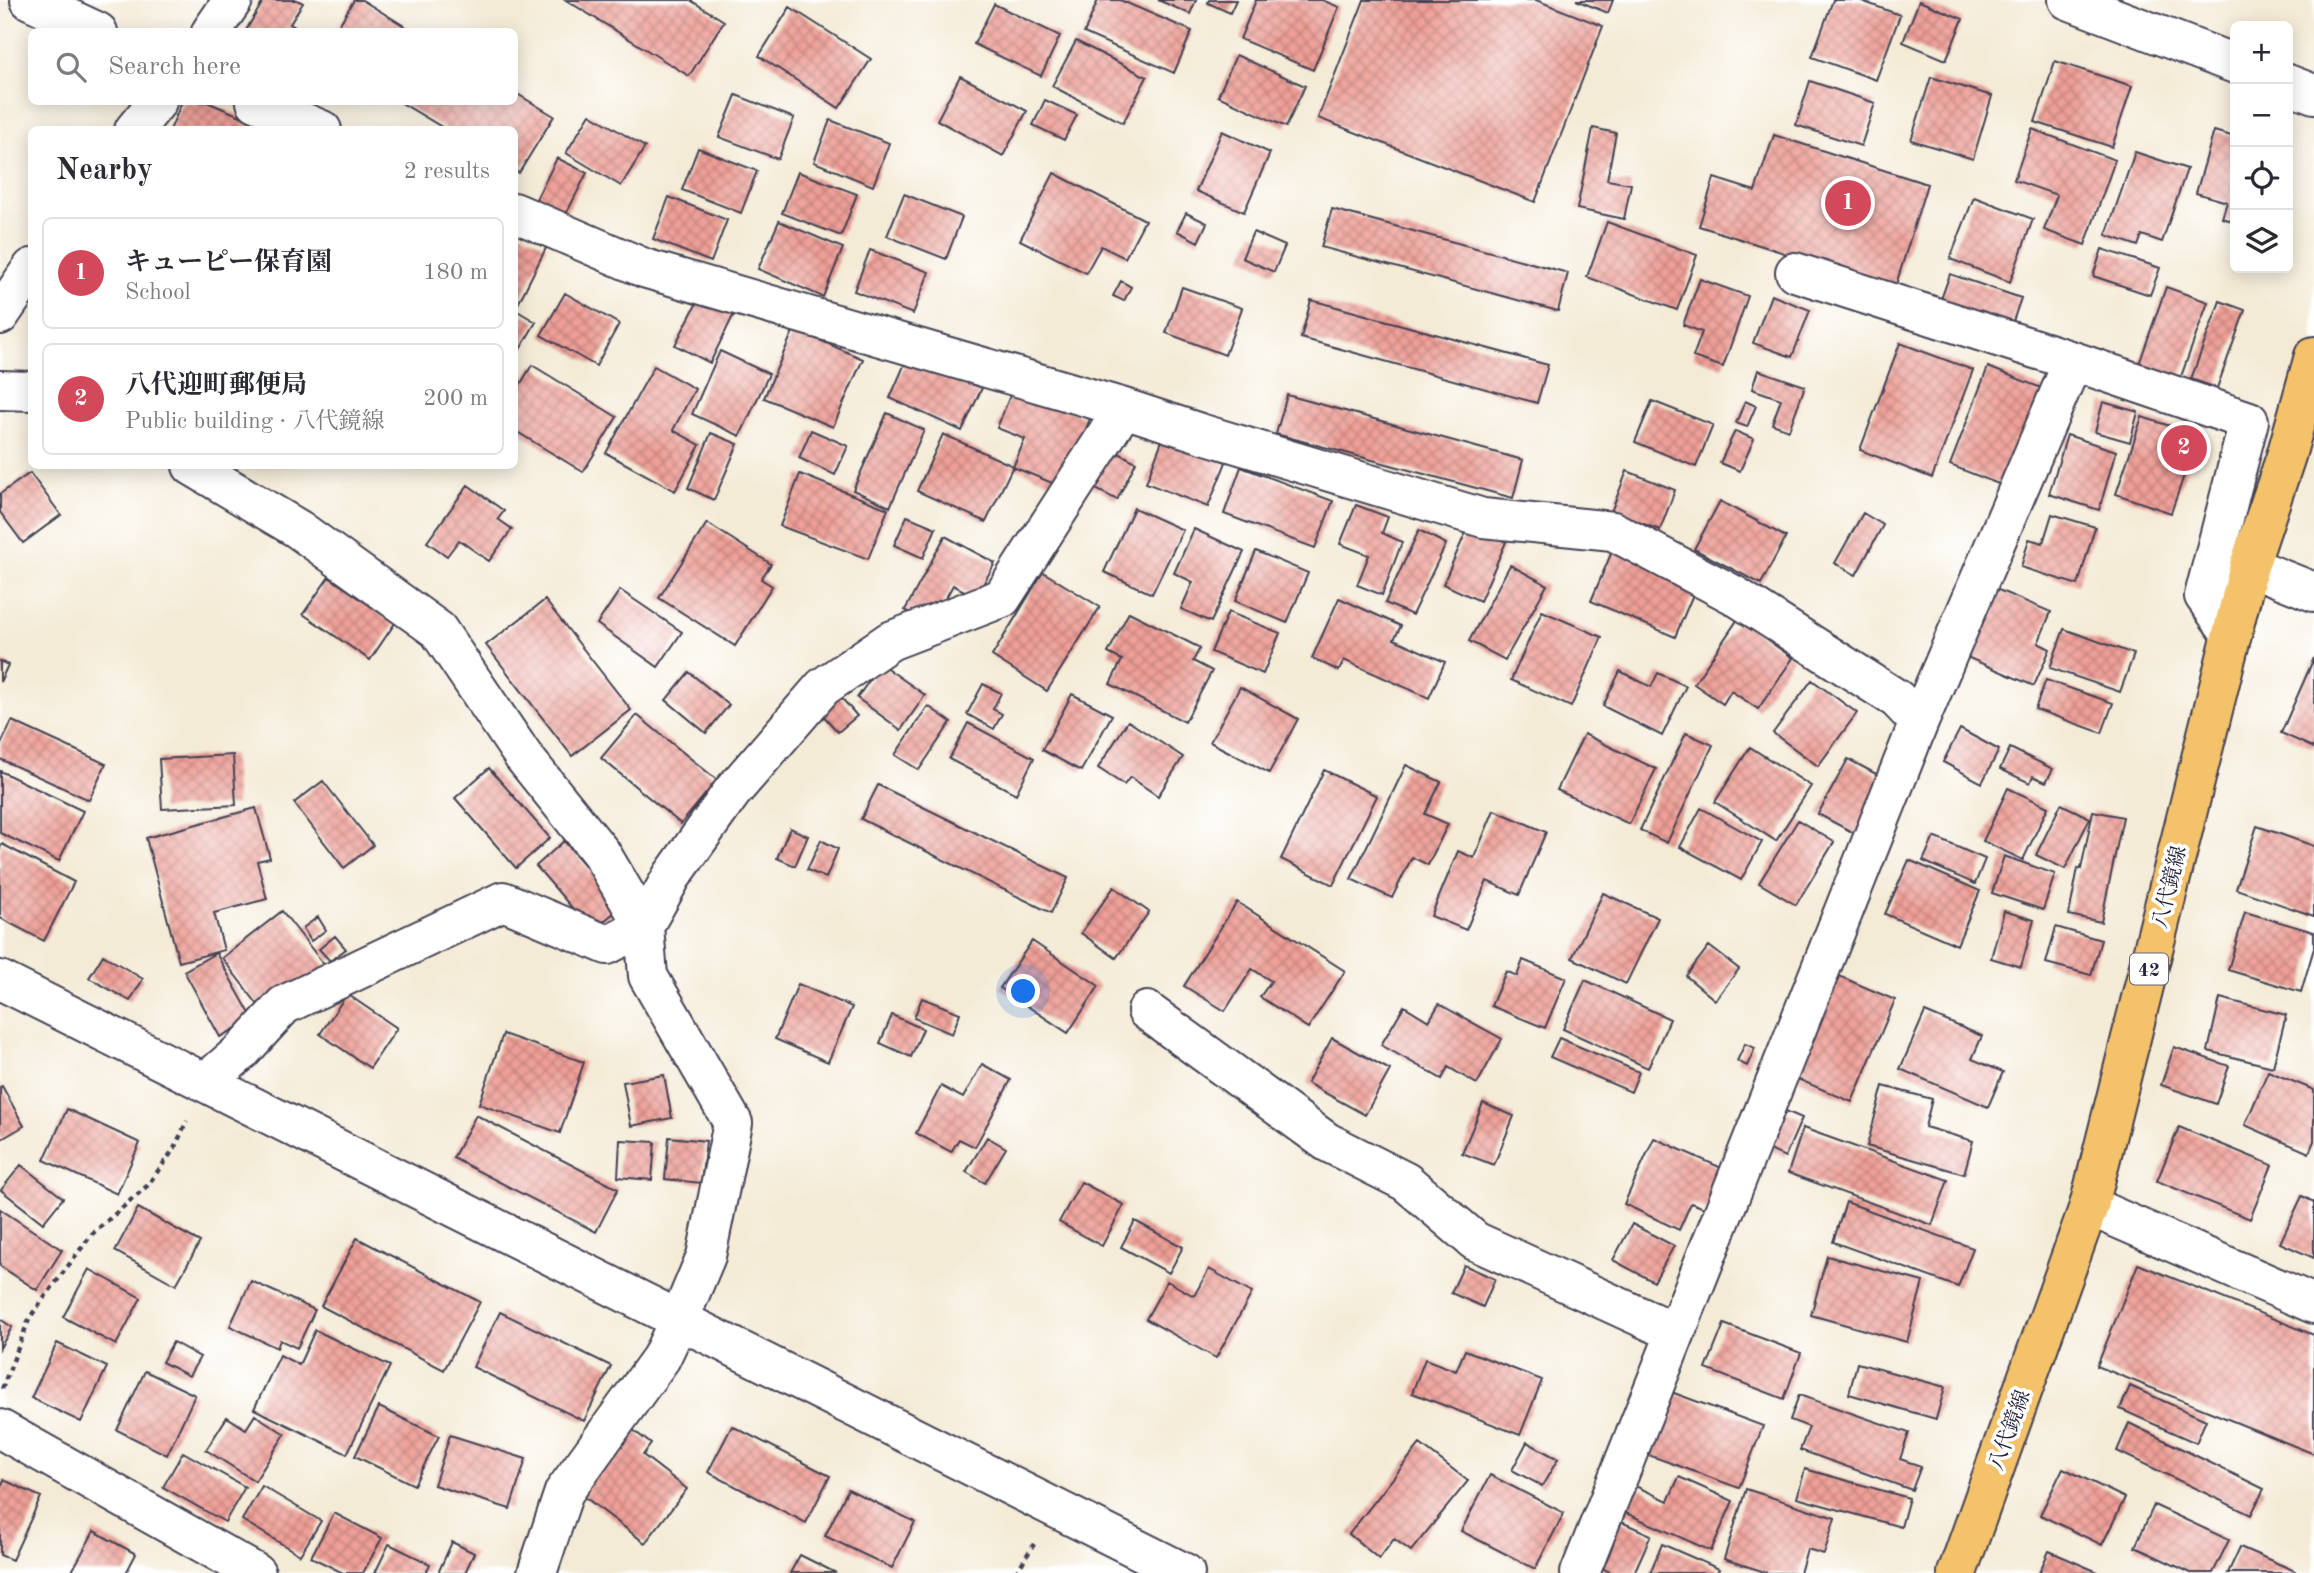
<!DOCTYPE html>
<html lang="en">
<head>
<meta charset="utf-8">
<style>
	:root { --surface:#fff; --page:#f7f7f7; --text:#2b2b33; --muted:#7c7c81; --line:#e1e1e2; --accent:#d1495b }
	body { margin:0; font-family:"Old Standard TT","Noto Serif JP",serif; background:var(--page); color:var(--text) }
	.controls { position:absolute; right:21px; top:21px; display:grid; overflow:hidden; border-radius:10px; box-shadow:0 4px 18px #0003 }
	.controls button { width:63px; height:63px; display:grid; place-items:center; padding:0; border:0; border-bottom:2px solid var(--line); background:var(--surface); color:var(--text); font:35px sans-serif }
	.you { position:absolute; left:1024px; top:992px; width:24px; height:24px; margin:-18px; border:5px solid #fff; border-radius:50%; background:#1a73e8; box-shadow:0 0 0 10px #1a73e833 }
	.badge { display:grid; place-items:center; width:46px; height:46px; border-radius:50%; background:var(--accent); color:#fff; font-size:23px; font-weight:700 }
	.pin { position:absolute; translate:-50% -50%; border:4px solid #fff; box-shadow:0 2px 7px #0006 }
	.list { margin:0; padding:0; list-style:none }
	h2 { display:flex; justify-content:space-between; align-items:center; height:91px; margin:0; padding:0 28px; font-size:30px }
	h2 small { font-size:23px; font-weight:400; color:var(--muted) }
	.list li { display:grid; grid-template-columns:46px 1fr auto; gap:21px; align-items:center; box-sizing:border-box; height:112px; margin:0 14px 14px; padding:0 14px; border:2px solid var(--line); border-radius:10px }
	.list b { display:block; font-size:26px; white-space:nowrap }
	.list p { margin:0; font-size:23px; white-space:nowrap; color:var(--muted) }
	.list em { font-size:23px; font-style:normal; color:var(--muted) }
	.icon { flex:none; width:38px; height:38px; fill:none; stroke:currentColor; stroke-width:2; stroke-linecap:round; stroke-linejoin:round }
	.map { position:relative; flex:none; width:2314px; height:1573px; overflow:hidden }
	.search { position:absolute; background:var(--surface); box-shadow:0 4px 18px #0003; left:28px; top:28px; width:490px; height:77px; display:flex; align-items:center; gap:18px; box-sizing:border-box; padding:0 24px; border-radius:10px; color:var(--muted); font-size:26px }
	.panel { position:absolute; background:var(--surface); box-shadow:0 4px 18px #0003; left:28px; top:126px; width:490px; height:343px; border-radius:10px }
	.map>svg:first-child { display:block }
	.building { fill:url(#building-cross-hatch) }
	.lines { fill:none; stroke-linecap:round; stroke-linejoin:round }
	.minor-casing { stroke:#424052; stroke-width:42 }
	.major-casing { stroke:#424052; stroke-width:42 }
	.path { stroke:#424052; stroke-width:4.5; stroke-dasharray:5 5; stroke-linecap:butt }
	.minor { stroke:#fff; stroke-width:38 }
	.major { stroke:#f4c26a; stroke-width:38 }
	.labels { text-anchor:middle; stroke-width:7; stroke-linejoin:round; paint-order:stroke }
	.shield { fill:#fff; stroke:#646476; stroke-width:2 }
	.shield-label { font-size:19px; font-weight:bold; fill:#22223b }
	.street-label { font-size:21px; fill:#22223b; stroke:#fff }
</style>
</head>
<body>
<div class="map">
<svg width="2314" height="1573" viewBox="0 0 2314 1573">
	<defs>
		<pattern id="building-cross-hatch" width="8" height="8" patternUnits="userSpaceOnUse" patternTransform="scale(1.75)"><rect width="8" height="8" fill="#efa098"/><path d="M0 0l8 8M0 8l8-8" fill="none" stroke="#c1827d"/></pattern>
	</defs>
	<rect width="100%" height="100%" fill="#fff"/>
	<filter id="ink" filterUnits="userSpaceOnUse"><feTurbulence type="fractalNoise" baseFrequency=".0143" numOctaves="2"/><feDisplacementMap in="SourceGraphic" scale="14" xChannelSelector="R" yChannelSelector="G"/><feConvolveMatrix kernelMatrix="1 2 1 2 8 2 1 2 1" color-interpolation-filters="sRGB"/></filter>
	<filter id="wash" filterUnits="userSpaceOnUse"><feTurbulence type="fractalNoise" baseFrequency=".00686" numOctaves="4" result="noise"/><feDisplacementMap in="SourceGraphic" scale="28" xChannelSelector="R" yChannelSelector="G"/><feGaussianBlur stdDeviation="1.57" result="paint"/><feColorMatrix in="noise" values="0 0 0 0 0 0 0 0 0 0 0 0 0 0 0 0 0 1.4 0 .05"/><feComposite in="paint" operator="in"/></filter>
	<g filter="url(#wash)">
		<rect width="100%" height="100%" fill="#f4ebd7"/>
		<g id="blocks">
			<path class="building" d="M264,0H297L303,3L290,24L298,29L297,32H245Z
				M354,0H362L414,32H335Z
				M566,0H690L724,21L689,76Z
				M1098,0H1120L1192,31L1174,73L1084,33Z
				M1158,0H1196L1190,14Z
				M1209,0H1236L1230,13L1208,3Z
				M1256,0H1322L1339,7L1313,70L1240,39Z
				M1364,0H1536L1603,26L1535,202L1318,118Z
				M1576,0H1613L1608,13Z
				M1833,0H1859L1900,15L1876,80L1812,57Z
				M1919,1L1963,19L1946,60L1903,42Z
				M994,4L1060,36L1041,76L974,44Z
				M790,7L871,59L839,108L759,56Z
				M1076,41L1147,77L1123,123L1052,86Z
				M1236,55L1305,86L1286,127L1218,96Z
				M2055,61L2132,86L2112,147L2035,122Z
				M960,76L1027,111L1003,156L937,120Z
				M1931,77L1992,96L1973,159L1911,140Z
				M1810,81L1875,103L1861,146L1796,125Z
				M514,92L554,116L519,173L514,170V130H447L400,102H514Z
				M736,95L794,118L778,159L719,137Z
				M1045,100L1077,115L1064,140L1033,125Z
				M182,102H207L255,122L252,130H170Z
				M590,114L645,147L621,186L566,153Z
				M830,120L889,143L873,186L814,162Z
				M1593,128L1616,133L1607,180L1631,184L1624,219L1577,209Z
				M2032,129L2115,160L2085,245L2044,230L2057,195L2014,180Z
				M1222,131L1270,153L1244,212L1196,191Z
				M2214,131L2235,137V222L2222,218L2227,202L2196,193Z
				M1774,135L1927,184L1895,288L1699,226L1714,178L1755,191Z
				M698,148L757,171L741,213L682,190Z
				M2135,152L2187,169L2162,242L2142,235L2138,246L2106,235Z
				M557,158L587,173L563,220L533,205Z
				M798,172L857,194L841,236L782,213Z
				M1054,173L1145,220L1125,258L1101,246L1086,273L1020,240Z
				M904,194L962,217L946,259L887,236Z
				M669,197L727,220L711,262L653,239Z
				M1974,197L2033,219L2010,282L1950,259Z
				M1332,209L1568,273L1558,311L1321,247Z
				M1186,213L1207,223L1198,242L1177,231Z
				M779,221L843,248L823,297L758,269Z
				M1607,222L1697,255L1677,310L1587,277Z
				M514,229L547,246L518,304L514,302Z
				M1253,232L1285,246L1274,272L1242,258Z
				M2102,249L2160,268L2150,295L2093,276Z
				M870,250L929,272L913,314L854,291Z
				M1950,274L2021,298L2010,330L1939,305Z
				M1700,279L1748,296L1723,367L1693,357L1702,332L1683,325Z
				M1121,281L1131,287L1124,301L1113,296Z
				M1182,287L1242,308L1225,355L1166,333Z
				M2166,287L2208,302L2179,382L2138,367Z
				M565,293L619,324L596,366L541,335Z
				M701,295L735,312L710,363L675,345Z
				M1771,295L1810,310L1792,357L1753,343Z
				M1311,300L1548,365L1537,403L1301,338Z
				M2220,301L2245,310L2217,388L2191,379Z
				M514,309L536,322L519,351L514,349Z
				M794,329L863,359L833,427L764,398Z
				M1900,343L1973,370L1932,478L1860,450Z
				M720,351L769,374L740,436L692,414Z
				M909,354L982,388L962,431L890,398Z
				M532,365L617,417L583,472L514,430V395Z
				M654,366L695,389L673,430L700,445L675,491L606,453Z
				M1988,367L2044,389L2006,487L1950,465Z
				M1758,370L1805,386L1789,430L1772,424L1781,399L1752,389Z
				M1013,388L1090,419L1062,487L1013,467L1025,439L997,428Z
				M1287,395L1523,460L1513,498L1276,434Z
				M1652,401L1713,425L1696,467L1635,442Z
				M1745,401L1756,406L1747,427L1736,423Z
				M2103,402L2138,412L2130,442L2095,432Z
				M887,413L924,430L890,507L853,490Z
				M2142,417L2198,435L2171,513L2116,494Z
				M811,430L848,446L835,475L799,458Z
				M1735,431L1754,439L1740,471L1720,463Z
				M711,433L738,444L714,500L688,488Z
				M943,434L1013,466L986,522L917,491Z
				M2067,435L2116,451L2099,510L2049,494Z
				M1163,438L1226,462L1208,507L1146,483Z
				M1109,448L1136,462L1117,500L1090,486Z
				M1241,467L1333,501L1315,548L1224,514Z
				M1627,471L1675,490L1660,530L1611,512Z
				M30,473L61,515L23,543L0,512V494Z
				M800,474L888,509L868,559L780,526Z
				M468,485L504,511L498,519L512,529L489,561L459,540L447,556L427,542Z
				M1720,501L1786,537L1761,584L1694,549Z
				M1356,505L1388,517L1382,533L1402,542L1382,595L1357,585L1369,555L1340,544Z
				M1134,508L1183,530L1152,594L1104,572Z
				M1863,513L1883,525L1856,575L1835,563Z
				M2052,514L2095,527L2078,585L2021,567L2029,539L2043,543Z
				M907,516L936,528L923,558L894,545Z
				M707,523L771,564L761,579L772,586L735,646L659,598Z
				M1469,525L1506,542L1480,601L1443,584Z
				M1194,529L1244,552L1211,622L1181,609L1193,582L1174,573Z
				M1419,530L1446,544L1412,615L1385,603Z
				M945,536L995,563L976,597L953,585L931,625L905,610Z
				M1613,549L1697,585L1675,637L1591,601Z
				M1256,551L1308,573L1287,623L1235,601Z
				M1510,565L1547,585L1505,660L1469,641Z
				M1043,572L1100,607L1047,691L992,656Z
				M329,577L395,623L370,660L303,614Z
				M1991,587L2051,612L2038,643L2050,649L2034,686L1962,655Z
				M620,590L682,632L658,667L597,624Z
				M1339,598L1401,626L1394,639L1445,662L1429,698L1344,660L1339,671L1312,658Z
				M545,600L631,710L572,756L486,645Z
				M1542,611L1602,637L1571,707L1511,680Z
				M1129,612L1200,648L1193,661L1212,671L1185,722L1110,684L1122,660L1108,653Z
				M1228,612L1280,633L1263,674L1211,652Z
				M1738,619L1793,658L1758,709L1731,691L1723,704L1694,684Z
				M2064,629L2134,654L2120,692L2050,668Z
				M2314,658V748L2281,733Z
				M0,661L8,665L0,682Z
				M881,664L925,695L901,730L857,698Z
				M1620,671L1651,687L1658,673L1686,686L1662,736L1603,706Z
				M689,672L729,705L706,733L666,700Z
				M1812,680L1857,713L1818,766L1773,733Z
				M2046,680L2113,703L2102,733L2035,709Z
				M983,684L1001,693L993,709L1002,714L994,729L967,714Z
				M1240,687L1298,719L1269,773L1210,742Z
				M1072,694L1112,715L1081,771L1042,750Z
				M839,695L857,716L838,732L820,712Z
				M928,706L951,722L919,770L895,755Z
				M637,715L717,780L681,824L601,758Z
				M12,721L106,764L89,800L0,759V746Z
				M1128,721L1183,757L1158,796L1130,777L1124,785L1098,768Z
				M968,723L1034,758L1016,794L949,759Z
				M1960,729L1999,750L1982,783L1943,762Z
				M1686,733L1713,745L1667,843L1640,830Z
				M1584,734L1656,769L1629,824L1557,790Z
				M1750,747L1811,786L1776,841L1715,802Z
				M2010,748L2053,769L2046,782L2033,776L2030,783L2000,769Z
				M233,755L236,805L162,809L159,759Z
				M1848,759L1893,783L1863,838L1818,814Z
				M1406,765L1441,782L1425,814L1448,824L1428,865L1412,857L1392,898L1351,879Z
				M489,768L550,838L516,868L455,798Z
				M1324,770L1377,796L1333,885L1281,859Z
				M0,771L83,811L59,861L0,833Z
				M323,781L373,845L344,868L294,803Z
				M878,785L1068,878L1051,913L861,819Z
				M2008,788L2048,807L2023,860L1983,841Z
				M2061,804L2090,818L2065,869L2036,855Z
				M256,808L270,858L257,861L267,899L214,913L224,950L179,962L146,838Z
				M1701,808L1762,842L1741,880L1680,847Z
				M1494,810L1546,832L1519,895L1487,881L1466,930L1431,916L1458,851L1474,858Z
				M2093,811L2123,817L2101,922L2069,915L2078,868L2081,869Z
				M1798,820L1834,842L1796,905L1759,883Z
				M2257,826L2314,846V916L2236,889Z
				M790,828L808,836L795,866L777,858Z
				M1934,837L1985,859L1975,884L1923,861Z
				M821,840L838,849L826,878L807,870Z
				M564,841L621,907L592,931L536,866Z
				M2,844L74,882L44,941L0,918V848Z
				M2004,856L2055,874L2043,910L1992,893Z
				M1909,860L1980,891L1957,945L1885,914Z
				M1114,887L1149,912L1116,958L1081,933Z
				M1603,893L1658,918L1626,984L1572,958Z
				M1237,902L1345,971L1308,1028L1260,997L1271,981L1252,969L1225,1011L1184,986Z
				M282,911L326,967L265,1014L222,958Z
				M2004,911L2034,920L2021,967L1991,958Z
				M2245,912L2314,932V948L2301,992L2228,970Z
				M318,917L326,930L311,941L303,928Z
				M2056,927L2101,940L2091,975L2046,963Z
				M335,936L346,949L330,961L319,949Z
				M1032,941L1099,986L1068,1033L1000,988Z
				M1709,946L1739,969L1715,1000L1686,976Z
				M216,953L253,1019L220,1037L184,971Z
				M103,955L143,979L130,1001L89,978Z
				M1523,960L1566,978L1545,1028L1491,1006L1506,971L1517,976Z
				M1825,970L1895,1000L1852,1102L1781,1072Z
				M1585,980L1670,1019L1648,1068L1563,1029Z
				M798,984L852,1007L828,1062L775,1039Z
				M347,994L397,1028L370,1068L320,1034Z
				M922,998L960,1013L952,1034L914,1018Z
				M2220,998L2286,1015L2273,1067L2208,1051Z
				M1439,1004L1502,1039L1477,1084L1448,1067L1442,1079L1381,1045L1404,1006L1429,1021Z
				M1925,1012L1982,1036L1972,1059L2003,1072L1988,1107L1900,1069Z
				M892,1015L923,1029L911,1057L880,1043Z
				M503,1034L584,1062L560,1133L479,1104Z
				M1332,1038L1390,1070L1365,1115L1307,1083Z
				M1559,1038L1639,1072L1631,1092L1550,1057Z
				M1745,1044L1755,1048L1747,1066L1737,1061Z
				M2174,1047L2229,1066L2216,1104L2161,1085Z
				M982,1064L1011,1080L975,1147L959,1139L951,1152L916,1133L941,1086L963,1098Z
				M2268,1071L2314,1090V1141L2309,1153L2245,1125Z
				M664,1075L672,1118L631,1126L623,1082Z
				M2,1086L24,1126L0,1140V1087Z
				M1883,1086L1932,1099L1925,1127L1973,1141L1964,1174L1867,1146Z
				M1483,1103L1514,1116L1494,1165L1462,1153Z
				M67,1109L140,1143L117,1194L44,1160Z
				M1781,1109L1802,1118L1785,1157L1765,1148Z
				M476,1115L618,1189L596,1232L453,1158Z
				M2179,1127L2272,1165L2250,1219L2157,1181Z
				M1803,1128L1948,1180L1932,1225L1788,1173Z
				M669,1137L706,1141L701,1183L665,1179Z
				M987,1137L1006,1148L985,1183L966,1172Z
				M1654,1138L1724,1169L1707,1209L1691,1203L1679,1230L1624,1204Z
				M620,1140L655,1142L652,1180L618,1177Z
				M21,1165L63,1198L43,1223L1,1190Z
				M1081,1182L1124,1205L1102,1246L1059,1222Z
				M2302,1196L2314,1202V1258L2280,1243Z
				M1846,1202L1973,1248L1958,1287L1833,1242Z
				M138,1208L200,1242L176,1285L115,1251Z
				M0,1209L62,1250L37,1290L0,1266Z
				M1135,1221L1183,1247L1169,1273L1121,1247Z
				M1632,1224L1674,1246L1654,1282L1613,1260Z
				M357,1238L480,1302L444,1370L321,1306Z
				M1827,1256L1923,1282L1907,1342L1811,1315Z
				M2138,1264L2314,1335V1454L2097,1366Z
				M1464,1265L1495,1279L1483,1307L1451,1293Z
				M89,1269L141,1298L116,1345L63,1317Z
				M1209,1269L1252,1293L1216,1358L1146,1319L1167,1281L1194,1296Z
				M251,1281L315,1310L297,1348L280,1340L277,1348L230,1326Z
				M500,1312L611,1366L584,1421L473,1367Z
				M0,1319L12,1327L0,1348Z
				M1724,1324L1801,1353L1784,1399L1706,1369Z
				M315,1330L390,1366L347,1454L254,1409L280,1355L299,1365Z
				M173,1342L200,1357L189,1376L162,1362Z
				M57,1343L107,1367L81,1422L31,1398Z
				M1465,1350L1542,1380L1520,1435L1412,1393L1425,1359L1456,1371Z
				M1857,1363L1945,1387L1936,1419L1849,1394Z
				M145,1371L195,1395L167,1455L117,1430Z
				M2130,1386L2206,1420L2196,1443L2120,1409Z
				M1666,1390L1763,1426L1739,1488L1643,1453Z
				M1799,1395L1909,1433L1900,1459L1921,1466L1912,1490L1800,1450L1809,1427L1790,1420Z
				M379,1407L439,1436L414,1485L355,1456Z
				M255,1415L285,1434L255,1481L206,1450L227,1417L246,1429Z
				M2129,1423L2264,1489L2251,1515L2117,1451Z
				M628,1426L651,1444L643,1455L687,1489L645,1543L577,1491Z
				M732,1426L830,1476L806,1523L708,1472Z
				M450,1435L526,1459L510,1509L434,1485Z
				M1527,1442L1558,1459L1542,1486L1512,1470Z
				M1420,1444L1468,1481L1411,1551L1394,1539L1379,1559L1349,1534Z
				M183,1452L245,1487L225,1522L163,1487Z
				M2063,1468L2125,1498L2102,1545L2040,1515Z
				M1805,1469L1909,1498L1901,1527L1797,1498Z
				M1490,1475L1564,1513L1535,1569L1461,1531Z
				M1679,1477L1733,1501L1711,1551L1619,1510L1631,1484L1668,1501Z
				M4,1480L41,1497L12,1560L0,1555V1488Z
				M262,1486L321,1521L300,1555L242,1520Z
				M848,1489L915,1522L892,1568L825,1536Z
				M1746,1489L1835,1518L1824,1554L1807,1549L1800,1573H1768L1724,1559Z
				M2154,1505L2229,1540L2213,1573H2191L2135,1547Z
				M334,1513L382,1538L363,1573H343L311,1557Z
				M1617,1520L1651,1535L1634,1573H1612L1597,1566Z
				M94,1531L136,1554L126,1573H71Z
				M452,1542L474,1553L465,1573H438Z
				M389,1544L430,1564L426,1573H375Z
				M1662,1544L1719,1569L1717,1573H1650Z
				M2240,1547L2295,1571L2294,1573H2228Z
				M2049,1551L2100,1573H2039Z
				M800,1555L836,1573H790Z"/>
		</g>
	</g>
	<g filter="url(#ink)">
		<use href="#blocks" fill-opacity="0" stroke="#424052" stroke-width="2"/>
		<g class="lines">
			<g class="minor-casing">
				<path id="minor" d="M30,0L98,32
					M2068,0L2235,64
					M211,32L233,0
					M2288,84L2314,94
					M256,102L322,130
					M134,130L157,102
					M514,212L644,268L1124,408
					M1795,272L2073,361
					M0,315L32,268
					M0,390L32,391
					M192,466L298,529L438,630L523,756L601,853L644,926L607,945L503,901L284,1005L242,1051L206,1082
					M2249,566L2314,592
					M0,980L1185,1573
					M1147,1011L1327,1142L1406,1182L1475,1241L1674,1332
					M2089,1206L2314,1304
					M0,1429L256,1573
					M537,1573L564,1492L661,1358L680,1318L706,1256L733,1123L648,976L644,926L672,876L732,792L823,687L890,641L1002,598L1124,408L1200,433L1483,518L1613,531L1734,595L1897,699L1919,722
					M1580,1573L1919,722L2073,361L2249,421L2204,596L2232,635"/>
			</g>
			<g class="major-casing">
				<path id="major" d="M1957,1573L2089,1206L2249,566L2286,456L2314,356"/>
			</g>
			<path class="path" d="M2,1389L30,1317L92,1234L147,1186L174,1149L187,1121
				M1016,1573L1034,1544"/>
			<use href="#minor" class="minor"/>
			<use href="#major" class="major"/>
		</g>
	</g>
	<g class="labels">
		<rect class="shield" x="2130" y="953.5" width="38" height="31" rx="5"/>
		<g class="shield-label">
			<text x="2149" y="976">42</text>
		</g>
		<g class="street-label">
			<text transform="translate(2169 887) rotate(-76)" y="7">八代鏡線</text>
			<text transform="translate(2009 1430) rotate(-70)" y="7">八代鏡線</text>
		</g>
	</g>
</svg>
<div class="controls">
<button>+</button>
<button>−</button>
<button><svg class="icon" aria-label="locate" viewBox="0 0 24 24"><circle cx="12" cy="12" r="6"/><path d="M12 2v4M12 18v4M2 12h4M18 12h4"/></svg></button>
<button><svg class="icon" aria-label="layers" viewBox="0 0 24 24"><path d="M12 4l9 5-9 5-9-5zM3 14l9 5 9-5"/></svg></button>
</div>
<div class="you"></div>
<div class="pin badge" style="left:1848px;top:203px">1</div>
<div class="pin badge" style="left:2184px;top:448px">2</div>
<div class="search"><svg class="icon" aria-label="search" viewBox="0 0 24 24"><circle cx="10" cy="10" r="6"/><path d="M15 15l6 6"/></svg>Search here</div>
<section class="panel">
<h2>Nearby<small>2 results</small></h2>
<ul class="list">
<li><span class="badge">1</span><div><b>キューピー保育園</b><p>School</p></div><em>180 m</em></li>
<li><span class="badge">2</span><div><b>八代迎町郵便局</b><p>Public building · 八代鏡線</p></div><em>200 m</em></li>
</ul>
</section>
</div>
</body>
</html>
